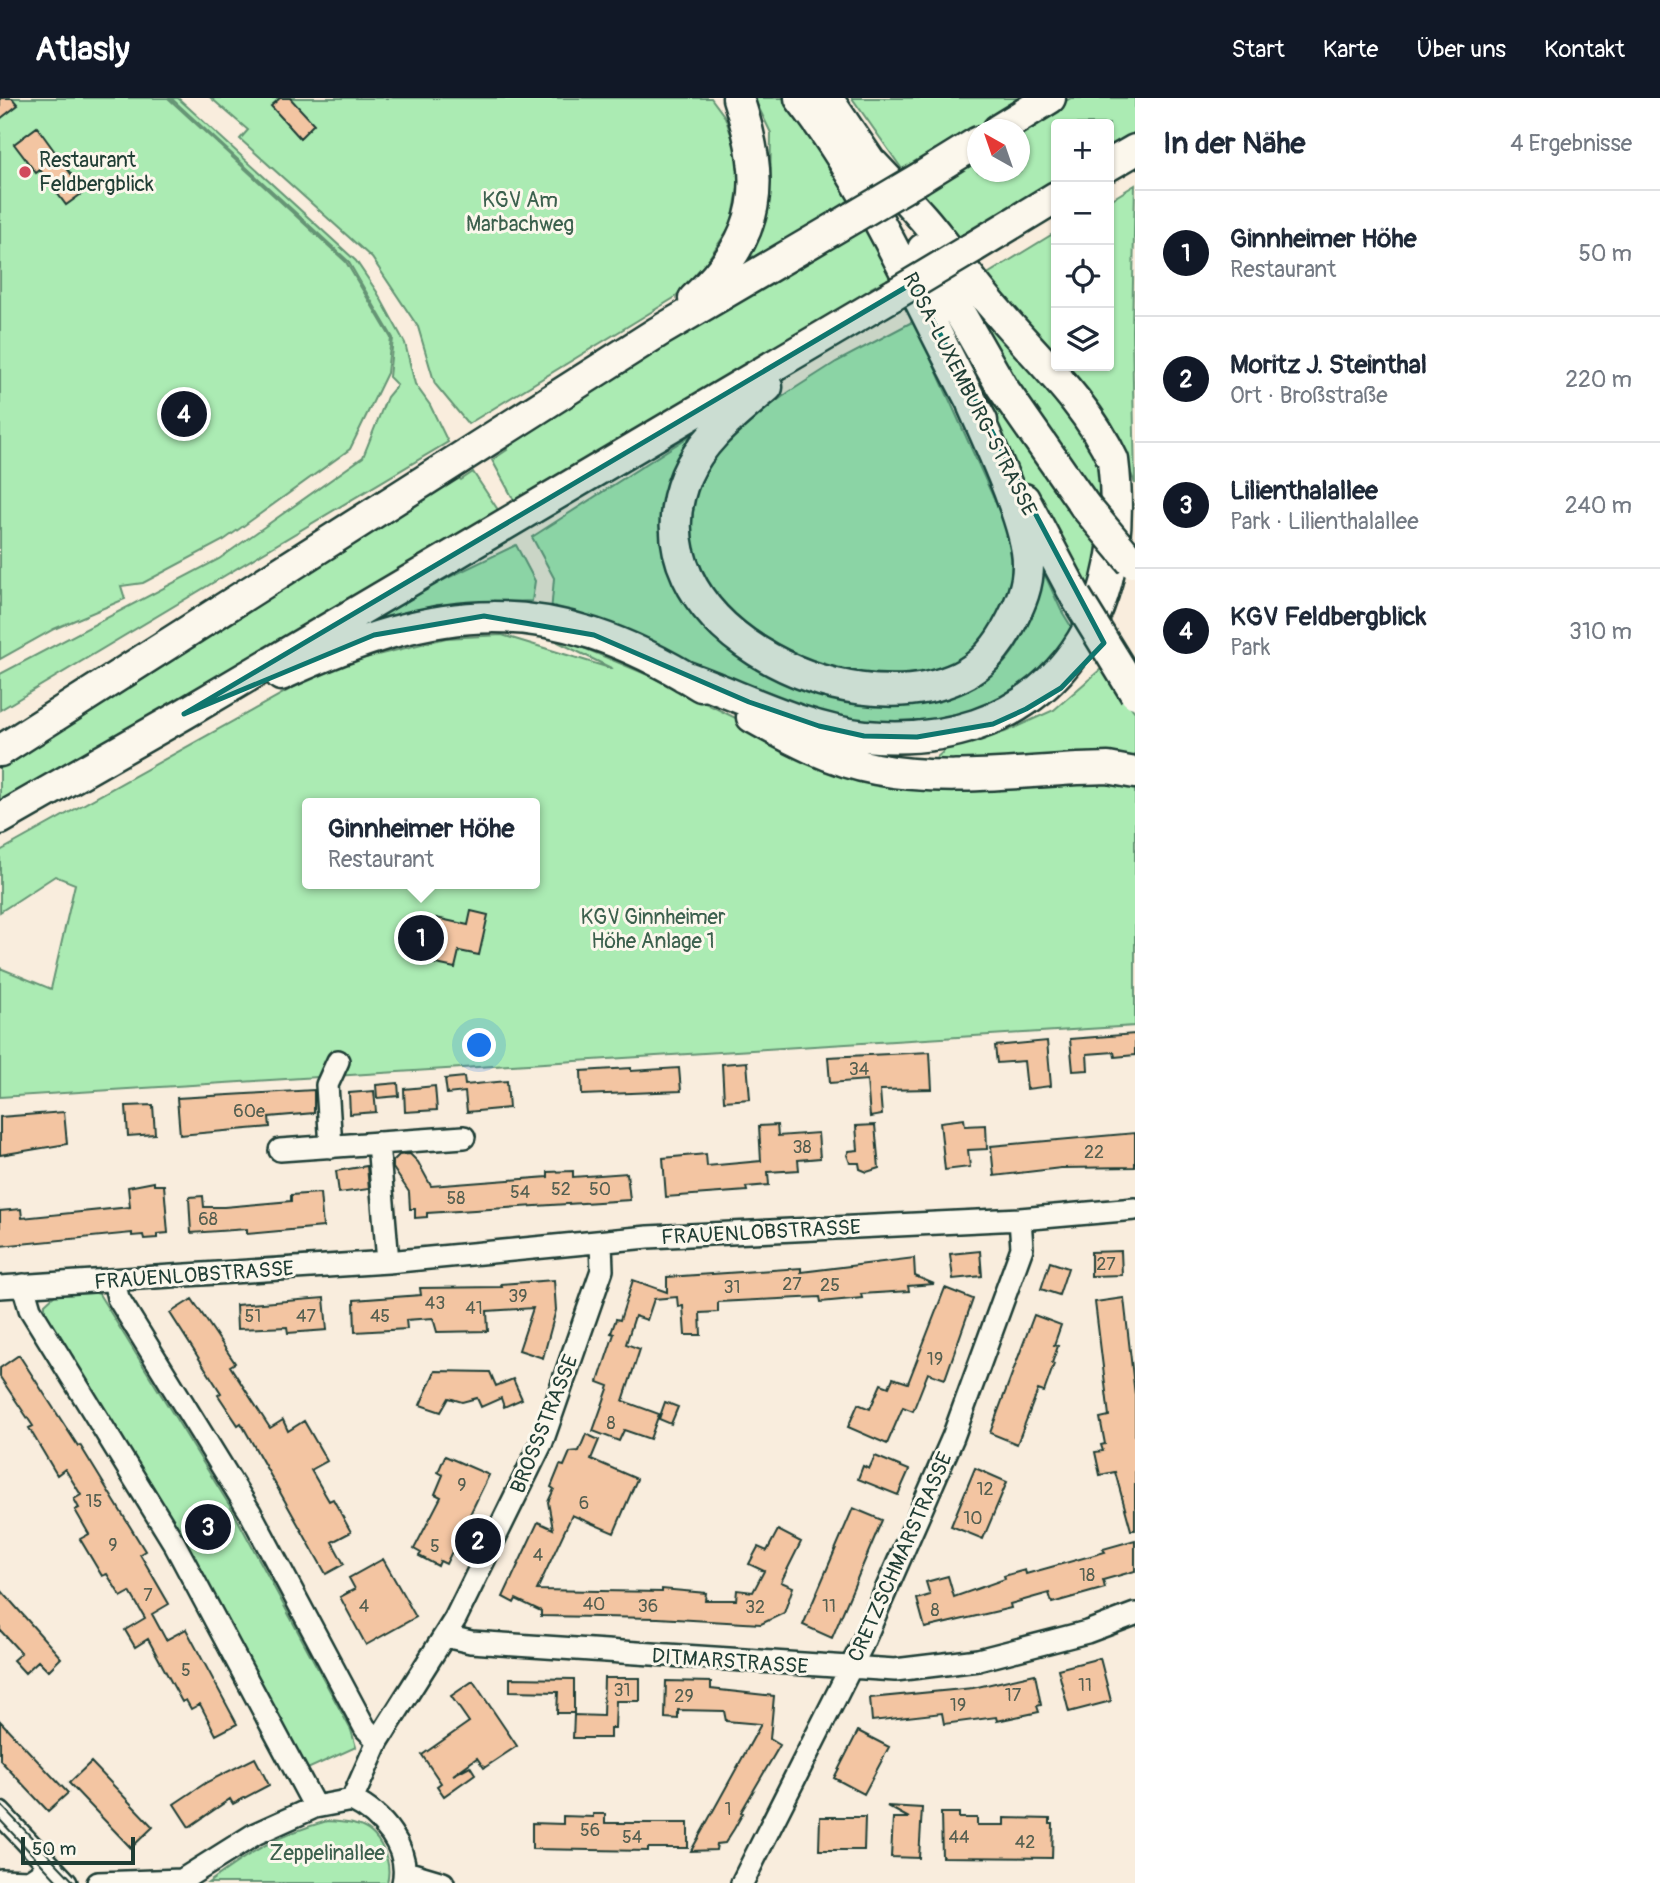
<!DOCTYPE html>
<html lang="de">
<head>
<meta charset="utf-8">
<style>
	:root { --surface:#fff; --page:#f2f2f3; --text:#1f2937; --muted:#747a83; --line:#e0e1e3; --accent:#111827 }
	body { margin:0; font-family:Pangolin,sans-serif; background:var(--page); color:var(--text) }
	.controls { position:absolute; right:21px; top:21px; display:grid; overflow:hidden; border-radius:7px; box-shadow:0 2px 5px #0004 }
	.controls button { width:63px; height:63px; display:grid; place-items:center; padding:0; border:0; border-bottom:2px solid var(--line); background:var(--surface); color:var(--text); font:35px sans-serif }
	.compass { position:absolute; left:967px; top:21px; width:63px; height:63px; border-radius:50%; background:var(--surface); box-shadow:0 2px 5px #0004; rotate:320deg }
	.scale { position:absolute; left:21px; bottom:18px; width:114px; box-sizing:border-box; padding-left:7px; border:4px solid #1f3d34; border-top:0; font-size:19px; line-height:24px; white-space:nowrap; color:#1f3d34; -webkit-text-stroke:5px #fbf7ec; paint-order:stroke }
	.you { position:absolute; left:480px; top:948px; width:24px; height:24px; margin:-18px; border:5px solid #fff; border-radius:50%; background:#1a73e8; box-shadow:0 0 0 10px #1a73e833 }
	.badge { display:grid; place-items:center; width:46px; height:46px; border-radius:50%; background:var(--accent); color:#fff; font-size:23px; font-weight:700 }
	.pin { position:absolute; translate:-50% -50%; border:4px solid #fff; box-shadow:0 2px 7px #0006 }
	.popup { position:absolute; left:302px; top:700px; width:238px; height:91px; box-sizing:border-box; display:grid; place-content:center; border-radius:7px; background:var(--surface); filter:drop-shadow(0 2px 5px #0005); font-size:23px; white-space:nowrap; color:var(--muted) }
	.popup b { font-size:26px; color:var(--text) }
	.popup::after { content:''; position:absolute; left:50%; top:100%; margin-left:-14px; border:14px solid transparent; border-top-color:var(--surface) }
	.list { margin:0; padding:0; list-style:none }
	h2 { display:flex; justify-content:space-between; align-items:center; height:91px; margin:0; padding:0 28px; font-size:30px }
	h2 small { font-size:23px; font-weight:400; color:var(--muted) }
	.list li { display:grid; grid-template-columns:46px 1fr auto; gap:21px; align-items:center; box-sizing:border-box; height:126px; padding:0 28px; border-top:2px solid var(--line) }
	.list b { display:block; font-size:26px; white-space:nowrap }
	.list p { margin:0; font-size:23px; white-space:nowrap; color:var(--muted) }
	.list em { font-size:23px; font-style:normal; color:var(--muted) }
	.icon { flex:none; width:38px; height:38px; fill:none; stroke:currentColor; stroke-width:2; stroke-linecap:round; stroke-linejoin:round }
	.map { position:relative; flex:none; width:1135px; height:1785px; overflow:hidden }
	header { display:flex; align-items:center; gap:42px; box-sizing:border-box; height:98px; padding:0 35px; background:var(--accent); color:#fff }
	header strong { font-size:33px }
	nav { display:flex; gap:38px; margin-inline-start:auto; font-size:24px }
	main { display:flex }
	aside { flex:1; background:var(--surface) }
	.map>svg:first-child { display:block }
	.green { fill:#abebb3; stroke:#659474; stroke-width:2; fill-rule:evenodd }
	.building { fill:#f3c5a2; stroke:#1f3d34; stroke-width:2 }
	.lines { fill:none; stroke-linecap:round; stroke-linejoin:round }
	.minor-casing { stroke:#1f3d34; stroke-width:26 }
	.highway-casing { stroke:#1f3d34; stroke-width:35 }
	.minor { stroke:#fbf7ec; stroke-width:21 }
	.highway { stroke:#fbf7ec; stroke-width:30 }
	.tram { stroke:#1f3d34; stroke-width:2 }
	.highway-bridge-casing { stroke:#1f3d34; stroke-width:35; stroke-linecap:butt }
	.highway-bridge { stroke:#fbf7ec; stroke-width:30 }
	.marked { fill:#0f766e; fill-opacity:0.2; stroke:#0f766e; stroke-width:5; stroke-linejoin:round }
	.poi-dot { fill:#d1495b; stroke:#fbf7ec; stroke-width:2.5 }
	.labels { text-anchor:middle; stroke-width:6; stroke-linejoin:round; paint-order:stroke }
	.number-label { font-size:18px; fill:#545f50 }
	.poi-label { font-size:21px; fill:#1f3d34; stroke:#fbf7ec; text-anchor:start }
	.park-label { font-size:21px; fill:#3b604d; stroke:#fbf7ec }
	.street-label { font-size:21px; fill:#1f3d34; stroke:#fbf7ec }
</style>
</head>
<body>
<header>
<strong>Atlasly</strong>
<nav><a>Start</a><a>Karte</a><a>Über uns</a><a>Kontakt</a></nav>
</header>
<main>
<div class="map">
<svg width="1135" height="1785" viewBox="0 0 1135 1785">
	<rect width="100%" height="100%" fill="#f9eddd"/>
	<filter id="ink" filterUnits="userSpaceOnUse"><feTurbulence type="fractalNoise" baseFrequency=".0143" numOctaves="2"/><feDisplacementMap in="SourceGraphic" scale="14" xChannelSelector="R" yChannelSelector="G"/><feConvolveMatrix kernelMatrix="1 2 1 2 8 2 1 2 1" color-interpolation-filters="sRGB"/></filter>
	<g filter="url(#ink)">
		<path class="green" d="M0,0H168L346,164L391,240L387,275L350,351L224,442L143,485L121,488L125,501L54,531L0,561Z
			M171,0H178L356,163L377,194L405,245L415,286L430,307L448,344L0,612V576L219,461L363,359L387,299L397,287L389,279L393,240L348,163Z
			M211,0H711L725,19L742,68L732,125L704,168L674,200L468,326L435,286L418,229L372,160L240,41L248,32Z
			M754,0H788L849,102L726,182L756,140L770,95L771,35Z
			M852,0H1034L934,60V52L902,71Z
			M1071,0H1135V34L1109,50V26H1056V87L955,143L920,97L977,56L978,74H1020L1018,31Z
			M1135,87L1132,233L1135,386L1127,364L1056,268H1109V103Z
			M865,128L892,179L871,190L875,198L516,406L492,362L507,352L505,349L704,221Z
			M1056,134V268L981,180Z
			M964,192L1065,315L1097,359L1121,435L1018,291Z
			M941,206L1123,477L1108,524L1030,397L934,210Z
			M914,223L1003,421L1012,455L1011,493L992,540L938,577L848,576L779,553L707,493L689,448L695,396L706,370L725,345L746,325L789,294L836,264Z
			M696,334L681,493L871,604C927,610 992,596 1020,542C1032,519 1034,489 1039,464L1061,512L1088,556L1021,606L903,631L804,614L551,515L554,480L532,439Z
			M473,374L500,415L490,427L0,705V669L457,377L461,382Z
			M516,447L535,483L532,503L436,507L350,533L348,528Z
			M502,537L613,571L558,544L560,540L648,577L805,654L1135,684V928L0,999V870L51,891L75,786L55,778L0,814V753L305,583L357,562L446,540ZM307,705H535V786H307Z
			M1101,571L1135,614V669L932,671L937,659L949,649L1005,634L1054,612Z
			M91,1193L99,1196L233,1413L351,1632L356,1649L301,1674L45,1217V1206L57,1195Z
			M327,1723C337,1724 347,1724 356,1727C379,1732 393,1763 387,1785H208C250,1754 277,1737 327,1723Z"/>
		<path class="building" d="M0,0H12L18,7L0,21Z
			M280,0H290L314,26L300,40L271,8Z
			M37,29L84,94L66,107L40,72L36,75L14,46Z
			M471,813L488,817L479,857L459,853L455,870L422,863L429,832L433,833L436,820L468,827Z
			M1135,936V957L1115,959L1114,954L1087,956L1088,972L1073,973L1070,941Z
			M1047,943L1051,988L1027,991L1024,963L997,965L995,948Z
			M930,954L932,991L880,992L882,1017L870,1019L867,982L830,985L828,959Z
			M747,964L750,1001L724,1003L722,966Z
			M631,970V973L679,970L681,993L582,997L581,973Z
			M464,979L465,987L507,983L509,1010L467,1014L465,994L447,996L445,981Z
			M398,985L399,998L377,1000L376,987Z
			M435,988L437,1012L405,1014L404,991Z
			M314,992V1015L269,1019L270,1029L180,1037L177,1000Z
			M374,993L376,1014L350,1016L349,995Z
			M153,1007L155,1036L128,1038L126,1008Z
			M64,1014L67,1046L0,1057V1019Z
			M964,1021L965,1028L986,1027L987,1051L968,1052L970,1069L945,1072L940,1024Z
			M777,1027L778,1038L818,1035L820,1060L798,1062L799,1072L768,1074L769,1087L746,1089L747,1093L666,1099L663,1060L706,1056L707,1068L761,1063L759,1028Z
			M875,1027L879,1070L867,1074L860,1071L859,1065H850L847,1057L849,1053L858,1052L856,1028Z
			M1135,1035V1069L1061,1070L994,1078L991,1048Z
			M410,1056L418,1064L431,1088L548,1079V1074L573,1073V1079L627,1075L630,1102L427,1115V1119L415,1120V1111H410L409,1094L393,1070V1063L399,1057Z
			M367,1068L369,1091L339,1095L336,1073Z
			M154,1084V1087H164L168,1135L157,1136V1140L144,1141L143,1137L132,1138V1135L0,1148V1113L21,1111L22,1120L130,1109L128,1089Z
			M320,1095L323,1129L247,1136V1131L191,1135L189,1099L203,1098L204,1109H224L291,1103V1097Z
			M980,1153L982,1178L953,1181L950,1156Z
			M1121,1153L1122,1177L1091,1178V1154Z
			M914,1160L915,1178L934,1186L908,1188L909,1193L861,1196L862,1200L821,1204L820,1199L718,1204V1214L700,1215L701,1237H685L683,1208L678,1209L677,1199L654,1201L647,1222L635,1218L626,1246L640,1251L623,1303L659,1316L650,1341L624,1332L619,1343L593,1333L609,1288L598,1284L614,1236L611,1235L616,1221L620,1222L633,1182L667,1194V1179L801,1170V1174Z
			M1050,1164L1068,1170L1059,1197L1041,1191Z
			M554,1182L556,1212L543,1260L519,1252L533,1210L487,1213L488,1233L437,1234L433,1220L406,1222L407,1231L355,1234L354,1202L421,1197L420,1190L502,1189L501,1186Z
			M945,1190L973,1201L945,1281L928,1275L913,1313L903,1309L887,1346L848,1329L858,1306L870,1311L881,1286L889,1289L893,1280L908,1285Z
			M324,1200L327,1232L288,1235L287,1229L237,1231L236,1207Z
			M1124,1200L1135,1297V1432H1131L1115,1374L1100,1377L1095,1354L1103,1353L1101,1347L1105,1346L1100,1320L1109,1318L1095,1204Z
			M192,1201L235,1265L230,1268L270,1330L283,1322L288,1333L304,1323L327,1363L311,1372L329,1403L333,1401L351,1434L332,1444L344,1466L326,1476L241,1325L238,1327L218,1297L221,1295L170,1215Z
			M1034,1217L1061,1227L1054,1247L1058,1248L1052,1265L1054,1266L1044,1294L1038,1292L1017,1346L990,1335Z
			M19,1257L78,1348L80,1347L145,1453L140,1456L169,1506L152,1516L166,1542L186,1531L237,1626L216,1637L200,1606L191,1611L186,1602L182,1604L148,1541L135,1549L125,1532L145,1520L130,1494L121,1499L107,1476L102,1478L80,1441L89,1436L75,1412L79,1410L74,1401L81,1397L65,1371L57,1377L29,1330L33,1328L0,1279V1270Z
			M435,1273L490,1274L496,1288L513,1281L522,1301L504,1309L501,1300L481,1309L477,1300L462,1304L449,1300L441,1314L420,1307Z
			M665,1304L678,1309L671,1326L659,1321Z
			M586,1336L599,1342L591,1361L637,1381L614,1435L572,1417L537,1492L662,1494V1491L706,1495L705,1502H736L737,1492L753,1494L764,1473L749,1466L758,1449L767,1453L778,1432L801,1444L781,1484L793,1489L784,1515L761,1526L658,1520L541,1518V1513L516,1501L514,1505L503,1499L538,1424L553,1431L548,1404L554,1391L551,1389L560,1367L564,1368L570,1354L579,1353Z
			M445,1358L489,1377L446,1466L440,1463L438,1468L419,1458L421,1455L414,1451L441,1399L435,1396L443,1377L438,1374Z
			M875,1358L909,1372L898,1397L858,1381L863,1368L869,1371Z
			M975,1370L1007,1384L983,1441L951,1428Z
			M853,1410L882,1422L832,1540L803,1527Z
			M1135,1442V1473L1103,1482L1105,1490L1052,1505L1049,1495L1010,1506L1011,1510L925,1530L917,1501L930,1497L926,1484L948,1478L954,1499L1005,1481L1004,1478L1025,1472L1026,1476L1105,1454L1103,1451Z
			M383,1461L416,1519L366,1547L340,1499L355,1491L349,1480Z
			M0,1491L61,1560L48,1573L38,1563L25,1575L13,1562L21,1555L0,1532Z
			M1100,1560L1111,1603L1069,1614L1058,1571Z
			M1035,1576L1041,1607L1037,1608L1039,1614L997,1623L996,1619L944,1626L942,1615L872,1623L870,1600L973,1590Z
			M510,1580L574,1581V1615H557L558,1594L510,1593Z
			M604,1580H640V1603H616L615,1630H610V1640H573L574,1617L603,1618Z
			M473,1583L517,1648L484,1670L477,1660L453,1677L470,1668L475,1676L444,1698L437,1688L441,1685L422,1657L469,1624L451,1598Z
			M666,1583L711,1584V1591L774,1598L770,1641L780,1647L741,1714L743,1715L734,1731L725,1745L717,1746L716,1752L691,1753L761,1626L726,1623L724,1613L678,1612V1621L665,1620Z
			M0,1623L68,1695L48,1713L0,1662Z
			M858,1633L889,1649L864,1696L834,1680Z
			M255,1660L269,1687L233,1706L230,1701L189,1729L174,1706L207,1684Z
			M91,1664L153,1729L131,1750L69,1685Z
			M887,1708L922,1710L919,1760L891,1759L893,1720H909Z
			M941,1715H959V1720H977V1727H1004V1720L1050,1721V1726H1053L1052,1760L942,1759Z
			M593,1716H605V1725H688V1750H648V1753L532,1751V1725L563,1726V1718L593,1719Z
			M820,1719H865L864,1752H819Z"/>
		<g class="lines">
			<g class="minor-casing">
				<path id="minor" d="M378,1045L388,1164
					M331,1049L327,987L338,963
					M280,1052L464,1039
					M114,1182L118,1200L250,1414L365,1630L378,1643
					M23,1187L30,1211L174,1445L315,1709
					M0,1189L388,1164L648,1139L1020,1121L1135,1111
					M445,1538L471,1544L895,1572L978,1562L1087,1534L1135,1516
					M352,1702L378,1643L455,1521L542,1344L602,1172L601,1145
					M0,1715L66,1785
					M406,1774L443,1785
					M0,1782L29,1783L50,1769
					M98,1785L182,1782L255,1736L315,1709L352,1702C381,1716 411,1750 403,1785
					M742,1785L861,1549L953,1339L1022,1150L1020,1121"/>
			</g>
			<g class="highway-casing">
				<path id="highway" d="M800,0C877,99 922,215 982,323
					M827,0L882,81
					M998,32L1050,0
					M1109,67L1135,52
					M920,80L978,44
					M972,150L1056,99
					M923,151L1002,289L1085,408
					M694,201C763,136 766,86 738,0
					M767,289C737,315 702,340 686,378C626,524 845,632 959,579C983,568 1000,546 1012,522C1021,504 1028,488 1028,467C1029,429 989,345 973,308
					M1024,401L1076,499
					M281,577C439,504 547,492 701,588
					M684,578C743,599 802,631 865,638C1030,654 1135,541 1113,362C1087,305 1036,259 996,212C970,183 949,150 923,120C907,102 890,84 873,66
					M752,619C791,641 832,663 876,671C951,686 1033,671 1108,670L1135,675
					M0,653L658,234L854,119
					M0,721L184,616L895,196"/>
			</g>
			<use href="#minor" class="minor"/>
			<use href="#highway" class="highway"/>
			<path class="tram" d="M0,1706L75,1785
				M0,1722L59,1785"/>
			<g class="highway-bridge-casing">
				<path id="highway-bridge" d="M854,119L920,80
					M895,196L972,150
					M1085,408L1132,464
					M1076,499L1135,595"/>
			</g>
			<use href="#highway-bridge" class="highway-bridge"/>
		</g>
	</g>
	<path class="marked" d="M913,185L1104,545L1061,590L1026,611L993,626L917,639L864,638L819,628L749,604L594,537L484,518L374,537L184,616Z"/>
	<circle class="poi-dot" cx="25" cy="74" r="7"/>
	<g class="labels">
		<g class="number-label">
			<text x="859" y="977">34</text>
			<text x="249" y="1019">60e</text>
			<text x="802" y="1055">38</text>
			<text x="1094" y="1060">22</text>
			<text x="561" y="1097">52</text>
			<text x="600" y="1097">50</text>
			<text x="520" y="1100">54</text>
			<text x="456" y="1106">58</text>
			<text x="208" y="1127">68</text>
			<text x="1106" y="1172">27</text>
			<text x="792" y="1192">27</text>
			<text x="830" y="1193">25</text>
			<text x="732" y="1195">31</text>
			<text x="518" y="1204">39</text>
			<text x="435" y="1211">43</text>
			<text x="474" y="1216">41</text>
			<text x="253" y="1224">51</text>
			<text x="306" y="1224">47</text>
			<text x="380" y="1224">45</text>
			<text x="935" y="1267">19</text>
			<text x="611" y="1331">8</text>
			<text x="462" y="1393">9</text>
			<text x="985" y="1397">12</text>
			<text x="94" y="1409">15</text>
			<text x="584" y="1411">6</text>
			<text x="973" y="1426">10</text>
			<text x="113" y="1453">9</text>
			<text x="435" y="1454">5</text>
			<text x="538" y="1463">4</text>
			<text x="1087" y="1483">18</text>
			<text x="148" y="1503">7</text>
			<text x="594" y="1512">40</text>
			<text x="364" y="1514">4</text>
			<text x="648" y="1514">36</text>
			<text x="829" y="1514">11</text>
			<text x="755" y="1515">32</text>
			<text x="935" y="1518">8</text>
			<text x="186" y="1578">5</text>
			<text x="1085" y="1593">11</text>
			<text x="622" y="1598">31</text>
			<text x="1013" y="1603">17</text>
			<text x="684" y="1604">29</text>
			<text x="958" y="1613">19</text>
			<text x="728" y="1717">1</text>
			<text x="590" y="1738">56</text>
			<text x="632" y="1745">54</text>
			<text x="959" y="1745">44</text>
			<text x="1025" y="1750">42</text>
		</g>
		<g class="poi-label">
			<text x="39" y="69">Restaurant<tspan x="39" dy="24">Feldbergblick</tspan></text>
		</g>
		<g class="park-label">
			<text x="520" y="109">KGV Am<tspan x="520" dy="24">Marbachweg</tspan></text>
			<text x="653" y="826">KGV Ginnheimer<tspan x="653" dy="24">Höhe Anlage 1</tspan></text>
			<text x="327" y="1762">Zeppelinallee</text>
		</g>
		<g class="street-label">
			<text transform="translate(970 296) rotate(63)" y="7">ROSA-LUXEMBURG-STRASSE</text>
			<text transform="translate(761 1134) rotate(-3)" y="7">FRAUENLOBSTRASSE</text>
			<text transform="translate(194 1177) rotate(-4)" y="7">FRAUENLOBSTRASSE</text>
			<text transform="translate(544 1326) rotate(-68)" y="7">BROSSSTRASSE</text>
			<text transform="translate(900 1459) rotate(-66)" y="7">CRETZSCHMARSTRASSE</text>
			<text transform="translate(730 1563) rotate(4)" y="7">DITMARSTRASSE</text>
		</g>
	</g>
</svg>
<div class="controls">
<button>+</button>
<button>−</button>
<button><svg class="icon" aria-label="locate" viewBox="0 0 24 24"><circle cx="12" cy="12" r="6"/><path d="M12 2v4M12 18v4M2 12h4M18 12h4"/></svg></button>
<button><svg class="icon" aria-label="layers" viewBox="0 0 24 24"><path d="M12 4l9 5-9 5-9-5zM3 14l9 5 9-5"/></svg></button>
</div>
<svg class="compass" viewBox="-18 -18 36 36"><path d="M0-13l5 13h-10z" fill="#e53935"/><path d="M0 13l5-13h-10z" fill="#747a83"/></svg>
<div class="scale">50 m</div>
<div class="you"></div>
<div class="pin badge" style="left:421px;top:840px">1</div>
<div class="popup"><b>Ginnheimer Höhe</b>Restaurant</div>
<div class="pin badge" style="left:478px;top:1443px">2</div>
<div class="pin badge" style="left:208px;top:1429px">3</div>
<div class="pin badge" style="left:184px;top:316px">4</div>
</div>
<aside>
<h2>In der Nähe<small>4 Ergebnisse</small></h2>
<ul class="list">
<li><span class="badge">1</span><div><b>Ginnheimer Höhe</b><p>Restaurant</p></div><em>50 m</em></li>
<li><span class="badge">2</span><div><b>Moritz J. Steinthal</b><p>Ort · Broßstraße</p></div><em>220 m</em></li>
<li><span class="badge">3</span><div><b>Lilienthalallee</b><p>Park · Lilienthalallee</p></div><em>240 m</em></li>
<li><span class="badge">4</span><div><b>KGV Feldbergblick</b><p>Park</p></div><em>310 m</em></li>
</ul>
</aside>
</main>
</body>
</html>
